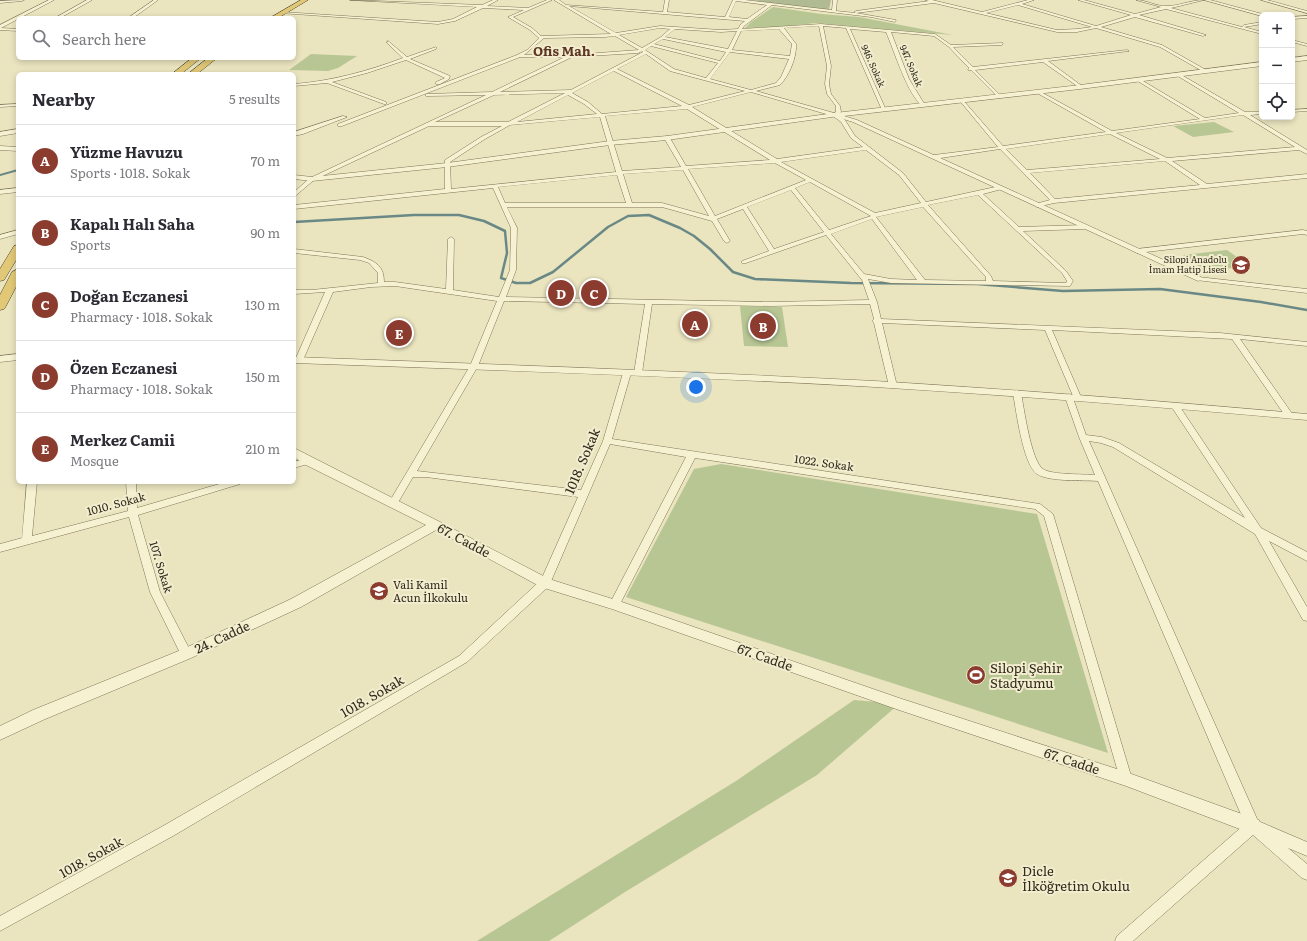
<!DOCTYPE html>
<html lang="en">
<head>
<meta charset="utf-8">
<style>
	:root { --surface:#fff; --page:#f7f7f7; --text:#2b2b33; --muted:#7c7c81; --line:#e1e1e2; --accent:#8b3c2e }
	body { margin:0; font-family:Literata,serif; background:var(--page); color:var(--text) }
	.controls { position:absolute; right:12px; top:12px; display:grid; overflow:hidden; border-radius:6px; box-shadow:0 2px 6px #0003 }
	.controls button { width:36px; height:36px; display:grid; place-items:center; padding:0; border:0; border-bottom:1px solid var(--line); background:var(--surface); color:var(--text); font:20px sans-serif }
	.you { position:absolute; left:696px; top:387px; width:14px; height:14px; margin:-10px; border:3px solid #fff; border-radius:50%; background:#1a73e8; box-shadow:0 0 0 6px #1a73e833 }
	.badge { display:grid; place-items:center; width:26px; height:26px; border-radius:50%; background:var(--accent); color:#fff; font-size:13px; font-weight:700 }
	.pin { position:absolute; translate:-50% -50%; border:2px solid #fff; box-shadow:0 1px 4px #0006 }
	.list { margin:0; padding:0; list-style:none }
	h2 { display:flex; justify-content:space-between; align-items:center; height:52px; margin:0; padding:0 16px; font-size:17px }
	h2 small { font-size:13px; font-weight:400; color:var(--muted) }
	.list li { display:grid; grid-template-columns:26px 1fr auto; gap:12px; align-items:center; box-sizing:border-box; height:72px; padding:0 16px; border-top:1px solid var(--line) }
	.list b { display:block; font-size:15px; white-space:nowrap }
	.list p { margin:0; font-size:13px; white-space:nowrap; color:var(--muted) }
	.list em { font-size:13px; font-style:normal; color:var(--muted) }
	.icon { flex:none; width:22px; height:22px; fill:none; stroke:currentColor; stroke-width:2; stroke-linecap:round; stroke-linejoin:round }
	.map { position:relative; flex:none; width:1307px; height:941px; overflow:hidden }
	.search { position:absolute; background:var(--surface); box-shadow:0 2px 6px #0003; left:16px; top:16px; width:280px; height:44px; display:flex; align-items:center; gap:10px; box-sizing:border-box; padding:0 14px; border-radius:6px; color:var(--muted); font-size:15px }
	.panel { position:absolute; background:var(--surface); box-shadow:0 2px 6px #0003; left:16px; top:72px; width:280px; height:412px; border-radius:6px }
	.map>svg:first-child { display:block }
	.green { fill:#b8c694 }
	.cemetery { fill:#b0bb93 }
	.water { fill:#a2bcb9; stroke:#6a8986 }
	.lines { fill:none; stroke-linecap:round; stroke-linejoin:round }
	.stream-far1 { stroke:#6a8986; stroke-width:2 }
	.stream { stroke:#6a8986; stroke-width:2.5 }
	.minor-casing { stroke:#817559; stroke-width:1 }
	.tertiary-casing { stroke:#817559; stroke-width:1 }
	.trunk-casing { stroke:#4f422d; stroke-width:1 }
	.minor { fill:#f5f1d1; fill-rule:evenodd }
	.tertiary { fill:#f5f1d1; fill-rule:evenodd }
	.trunk { fill:#e0c876; fill-rule:evenodd }
	.labels { text-anchor:middle; stroke-width:4; stroke-linejoin:round; paint-order:stroke }
	.far-street-label { font-size:9px; fill:#312a1c; stroke:#f2edce }
	.far-poi-label { font-size:9px; fill:#312a1c; stroke:#f2edce; text-anchor:end }
	.street-label { font-size:11px; fill:#312a1c; stroke:#f2edce }
	.poi-label { font-size:11px; fill:#312a1c; stroke:#f2edce; text-anchor:start }
	.far-district-label { font-size:13px; font-weight:bold; fill:#5b351f; stroke:#f2edce }
	.near-street-label { font-size:13px; fill:#312a1c; stroke:#f2edce }
	.near-poi-label { font-size:13px; fill:#312a1c; stroke:#f2edce; text-anchor:start }
</style>
</head>
<body>
<div class="map">
<svg width="1307" height="941" viewBox="0 0 1307 941">
	<rect width="100%" height="100%" fill="#eae4bf"/>
	<path class="green" d="M773,7L821,14L859,17L953,35L816,23L778,27L745,28L751,22Z
		M311,54L357,56L338,68L328,71L289,70Z
		M1214,122L1234,132L1193,137L1173,126Z
		M1227,250L1250,266L1205,271L1183,255Z
		M740,306L782,307L788,347L744,346Z
		M721,464L1037,514L1108,753L626,597L694,469Z
		M854,700L899,704L817,775L625,892L549,941H477L736,781Z"/>
	<path class="cemetery" d="M752,0H831L829,9L822,10Z"/>
	<path class="water" d="M689,311L704,313L705,334C699,337 690,337 686,332L685,316Z"/>
	<g class="lines">
		<path class="stream-far1" d="M0,175L18,170"/>
		<path class="stream" d="M294,222L414,215H459L484,221L505,231L507,253L501,278L516,283H530L553,272L608,227L628,216L649,215L680,228L694,236L710,249L733,272L755,279L851,283L977,284L1063,291L1160,289L1261,302L1307,310"/>
		<g class="minor-casing">
			<path id="minor" d="M24,0L22,1L0,3V1Z
				M49,0H54L1,28L18,29V31L0,30V25Z
				M87,0H92L60,18H55Z
				M154,0H158L133,18H128Z
				M350,0L482,5L493,0H498L487,6L528,8L547,0H552L513,17L532,28L541,36L611,34L554,0H559L566,5L663,12L665,0H669L667,12L725,17L733,0H745L832,10L833,0H837L836,11L856,13L854,12L856,11L929,1L925,0H932L982,12L1028,0H1034L1022,4L1096,26L1131,15L1078,0H1084L1135,14L1161,7L1136,0C1147,0 1157,7 1167,6C1179,6 1191,0 1204,0L1171,8L1242,27L1244,25L1262,22V24L1244,27L1262,32V34L1166,9L1139,15L1206,35L1203,36L1135,17L1101,27L1162,45L1206,70L1204,72L1160,47L1096,28L1077,32H1057L934,3L856,13L896,20L895,22L871,17L772,5L744,26L742,29L821,24L935,34L951,45L1003,43L1002,45L953,47L973,67L1127,50L1129,51L1048,61L1082,86L1080,88L1043,62L975,70L1000,95V97H998L971,70H968L969,68L949,47L934,36L891,32L909,79L925,105L923,106C908,97 894,50 886,32L850,29L886,110L884,111L882,110L846,28L823,26L831,66L829,84L831,94L840,106L841,112L838,115L845,120L855,136L903,173L926,202L1000,186L1002,187V189L983,194L1019,227L1084,225L1087,227L1084,229L1023,231L1066,271L1073,281L1070,286L891,283L868,279L877,302L881,319L1220,333L1307,342V346L1240,339L1293,415L1289,418L1286,417L1232,339L1052,330L1081,397L1077,400L1073,398L1086,435L1102,437L1119,443L1245,518L1171,406L1172,404H1178L1261,528L1307,552V561L1269,541L1307,607V621L1303,620L1255,534L1113,447L1101,443L1089,441L1258,821L1307,842V856L1288,848L1307,864V880L1302,878L1253,835L1133,941H1115L1117,936L1245,824L1098,481C1083,480 1049,482 1037,474C1023,465 1016,410 1013,393L1017,390L1021,393C1024,408 1031,461 1043,469C1051,475 1084,474 1095,475L1079,437L1065,397L1069,394L1073,396L1045,330L882,323L897,386L893,388L889,386L874,323L872,321L874,319L870,304L770,306L652,304L642,373L638,375L634,373L645,304L504,301L478,366L417,471L581,490L603,441L623,373L627,371L631,373L612,439L1040,504L1053,514L1132,779L1130,783L1126,785L1122,783L1120,779L1044,516L1035,509L695,458L618,608L614,609L610,608L609,605L686,457L610,444L549,586L467,662L173,836L0,931V916L163,826L459,656L541,580L578,497L426,477H413L396,506H390L388,504L470,366L497,301L395,286L371,287L333,292L303,360L299,362L295,360L325,292L294,294V290H312L378,283V273L369,263L360,260L294,253V249L363,257C377,262 384,267 384,282H395L446,289L448,239L451,237L454,239L453,290L499,297L510,270L511,228L493,188L294,209V205L445,189V160L481,137L502,126H429L314,180L294,197V192L310,178L486,95L428,96H426V94L492,92L565,57H520L342,126H338V124L517,55L527,50L539,38L530,30L508,17L524,10L483,8L455,21L438,24L280,13L282,12L438,22L453,19L477,7ZM736,1L767,5L747,19L729,17ZM1018,5L1092,27L1077,29L1057,30L986,13ZM569,6L745,21L741,24L738,29L721,30L660,26L616,33ZM819,26L827,66L825,84L827,94L836,106V112L834,113L756,91L780,85C789,76 797,57 796,44L784,28ZM660,28L670,29L661,37L642,48L619,35ZM675,29L721,32L737,31L728,49L665,37ZM779,29L792,44L790,56L732,50L741,31ZM615,36L639,50L571,55H524L544,38L605,37ZM663,39L726,52L720,61L654,44ZM651,46L718,63L706,78L674,69L645,50ZM642,51L643,52L571,90L500,92L572,57L638,53ZM730,52L789,59L781,77L776,83L751,90L710,79ZM646,54L670,71L745,91L689,105L617,69ZM614,71L682,106L602,114L588,102L572,93ZM751,92L833,116L841,122L851,138L863,147L777,159L692,107ZM565,93L508,122H435L494,95ZM568,95L584,104L597,114L517,122ZM687,109L770,160L686,166L670,138L667,136L664,138L681,167L622,171L605,116ZM600,117L616,172L451,189L450,162L485,139L510,125ZM866,150L899,175L921,203L875,213L781,162ZM775,163L806,180L715,216L688,169ZM683,170L709,216L662,203H632L623,174ZM617,175L626,203H505L498,187ZM810,182L871,216L829,230L795,188ZM791,190L824,232L774,249L747,207ZM978,195L1062,273L1067,281L1066,283L993,281L991,276L928,205ZM507,207H662L712,221L724,241L727,243L730,241L717,219L743,209L769,251L742,261V263H746L826,235L862,280L869,300L770,302L506,297L516,270L517,228ZM923,207L986,277V281L925,280L876,217ZM872,219L917,280L891,279L864,274L831,234Z
				M1204,0H1210L1266,15L1262,16Z
				M1261,0H1267L1307,11V13Z
				M1307,16V18L1292,19V17Z
				M1292,40L1307,44V46L1292,42Z
				M388,41L407,57L436,47V49L410,59L450,76L449,79L440,84H436V82L445,78L406,60L367,73L332,82L386,102V104H384L327,83L294,86V84C332,81 368,71 403,58L387,43Z
				M1178,73L1245,112H1262V114L1250,115L1307,150V154L1299,150L1172,161L1207,184L1307,174V178L1054,203L1037,207L1035,206V204L1050,200L1000,149L934,159L931,157L934,155L998,147L960,101V100L962,99L1003,146L1106,132L1037,93V91H1039L1112,131L1200,119L1136,80L1138,78L1205,118L1239,113L1176,75ZM1243,115L1295,147L1167,158L1116,133ZM1110,134L1160,159L1027,170L1006,149ZM1165,161L1200,185L1055,199L1030,173Z
				M18,104V106L0,107V105Z
				M1307,109V111L1292,112V110Z
				M343,116L347,117L303,134L294,136V132Z
				M18,129V133L0,136V132Z
				M0,146L18,147V151L0,150Z
				M18,188V192L0,194V190Z
				M1303,230L1307,231V235L1303,234L1137,253L1134,251L1137,249Z
				M1198,277L1307,289V293L1196,280V278Z
				M308,458L311,459L312,461L311,463L294,468V462Z
				M27,482H37L32,536L128,511L126,482H136L137,508L226,482H242L240,484L138,515L160,592L192,654L190,657L186,659L182,657L150,592L129,517L0,552V544L22,538Z"/>
		</g>
		<g class="tertiary-casing">
			<path id="tertiary" d="M1307,56V60L1292,62V58Z
				M1262,62V66L1080,89L844,116L857,120L1201,277L1202,279L1198,281L853,122L840,118L839,116L667,140L610,145L447,167L312,181L294,179V175L312,177L447,163L610,141L667,136L835,113L1080,85Z
				M18,230V234L0,239V235Z
				M18,354V360L0,362V356Z
				M294,357C488,364 681,371 875,381C1019,390 1163,401 1307,414V420C1163,407 1019,396 875,387C681,376 488,370 294,363Z
				M294,448L440,522L549,579L619,601L899,698L1126,772L1253,818L1259,820L1261,826L1259,832L1253,834L1126,786L899,710L612,609L541,587L436,530L301,607L191,658L43,720L0,740V726L33,710L181,650L291,599L426,525L304,464L294,457Z"/>
		</g>
		<g class="trunk-casing">
			<path id="trunk" d="M301,0H308L278,18H270Z
				M192,58H201L181,74H172Z
				M208,58H217L197,74H188Z
				M18,245V257L4,280L0,281V269L14,246Z
				M18,269V283L6,306L4,309L0,310V295L12,272Z"/>
		</g>
		<use href="#minor" class="minor"/>
		<use href="#tertiary" class="tertiary"/>
		<use href="#trunk" class="trunk"/>
	</g>
	<defs>
		<g id="school-disc" transform="scale(1)"><circle r="9.5" fill="#8b3c2e" stroke="#f2edce"/><path d="M0-5L7-2L0 1L-7-2ZM-4 1L0 2.5L4 1V4Q0 6-4 4Z" fill="#fff"/></g>
		<g id="stadium-disc" transform="scale(1)"><circle r="9.5" fill="#8b3c2e" stroke="#f2edce"/><path d="M0-5a6.5 5 0 1 0 0 10a6.5 5 0 1 0 0-10ZM-3.5-1.8h7v3.6h-7Z" fill="#fff"/></g>
	</defs>
	<g fill-rule="evenodd">
		<use href="#school-disc" x="1241" y="265"/>
		<use href="#school-disc" x="379" y="591"/>
		<use href="#stadium-disc" x="976" y="675"/>
		<use href="#school-disc" x="1008" y="878"/>
	</g>
	<g class="labels">
		<g class="far-street-label">
			<text transform="translate(873 66) rotate(66)" y="3">946. Sokak</text>
			<text transform="translate(911 66) rotate(67)" y="3">947. Sokak</text>
		</g>
		<g class="far-poi-label">
			<text x="1227" y="263">Silopi Anadolu<tspan x="1227" dy="10">İmam Hatip Lisesi</tspan></text>
		</g>
		<g class="street-label">
			<text transform="translate(824 463) rotate(8)" y="4">1022. Sokak</text>
			<text transform="translate(116 504) rotate(-15)" y="4">1010. Sokak</text>
			<text transform="translate(161 567) rotate(73)" y="4">107. Sokak</text>
		</g>
		<g class="poi-label">
			<text x="393" y="589">Vali Kamil<tspan x="393" dy="13">Acun İlkokulu</tspan></text>
		</g>
		<g class="far-district-label">
			<text x="564" y="56">Ofis Mah.</text>
		</g>
		<g class="near-street-label">
			<text transform="translate(582 461) rotate(-67)" y="5">1018. Sokak</text>
			<text transform="translate(464 540) rotate(28)" y="5">67. Cadde</text>
			<text transform="translate(222 637) rotate(-25)" y="5">24. Cadde</text>
			<text transform="translate(765 657) rotate(19)" y="5">67. Cadde</text>
			<text transform="translate(372 696) rotate(-30)" y="5">1018. Sokak</text>
			<text transform="translate(1072 761) rotate(18)" y="5">67. Cadde</text>
			<text transform="translate(91 857) rotate(-29)" y="5">1018. Sokak</text>
		</g>
		<g class="near-poi-label">
			<text x="990" y="673">Silopi Şehir<tspan x="990" dy="15">Stadyumu</tspan></text>
			<text x="1022" y="876">Dicle<tspan x="1022" dy="15">İlköğretim Okulu</tspan></text>
		</g>
	</g>
</svg>
<div class="controls">
<button>+</button>
<button>−</button>
<button><svg class="icon" aria-label="locate" viewBox="0 0 24 24"><circle cx="12" cy="12" r="6"/><path d="M12 2v4M12 18v4M2 12h4M18 12h4"/></svg></button>
</div>
<div class="you"></div>
<div class="pin badge" style="left:695px;top:324px">A</div>
<div class="pin badge" style="left:763px;top:326px">B</div>
<div class="pin badge" style="left:594px;top:293px">C</div>
<div class="pin badge" style="left:561px;top:293px">D</div>
<div class="pin badge" style="left:399px;top:333px">E</div>
<div class="search"><svg class="icon" aria-label="search" viewBox="0 0 24 24"><circle cx="10" cy="10" r="6"/><path d="M15 15l6 6"/></svg>Search here</div>
<section class="panel">
<h2>Nearby<small>5 results</small></h2>
<ul class="list">
<li><span class="badge">A</span><div><b>Yüzme Havuzu</b><p>Sports · 1018. Sokak</p></div><em>70 m</em></li>
<li><span class="badge">B</span><div><b>Kapalı Halı Saha</b><p>Sports</p></div><em>90 m</em></li>
<li><span class="badge">C</span><div><b>Doğan Eczanesi</b><p>Pharmacy · 1018. Sokak</p></div><em>130 m</em></li>
<li><span class="badge">D</span><div><b>Özen Eczanesi</b><p>Pharmacy · 1018. Sokak</p></div><em>150 m</em></li>
<li><span class="badge">E</span><div><b>Merkez Camii</b><p>Mosque</p></div><em>210 m</em></li>
</ul>
</section>
</div>
</body>
</html>
